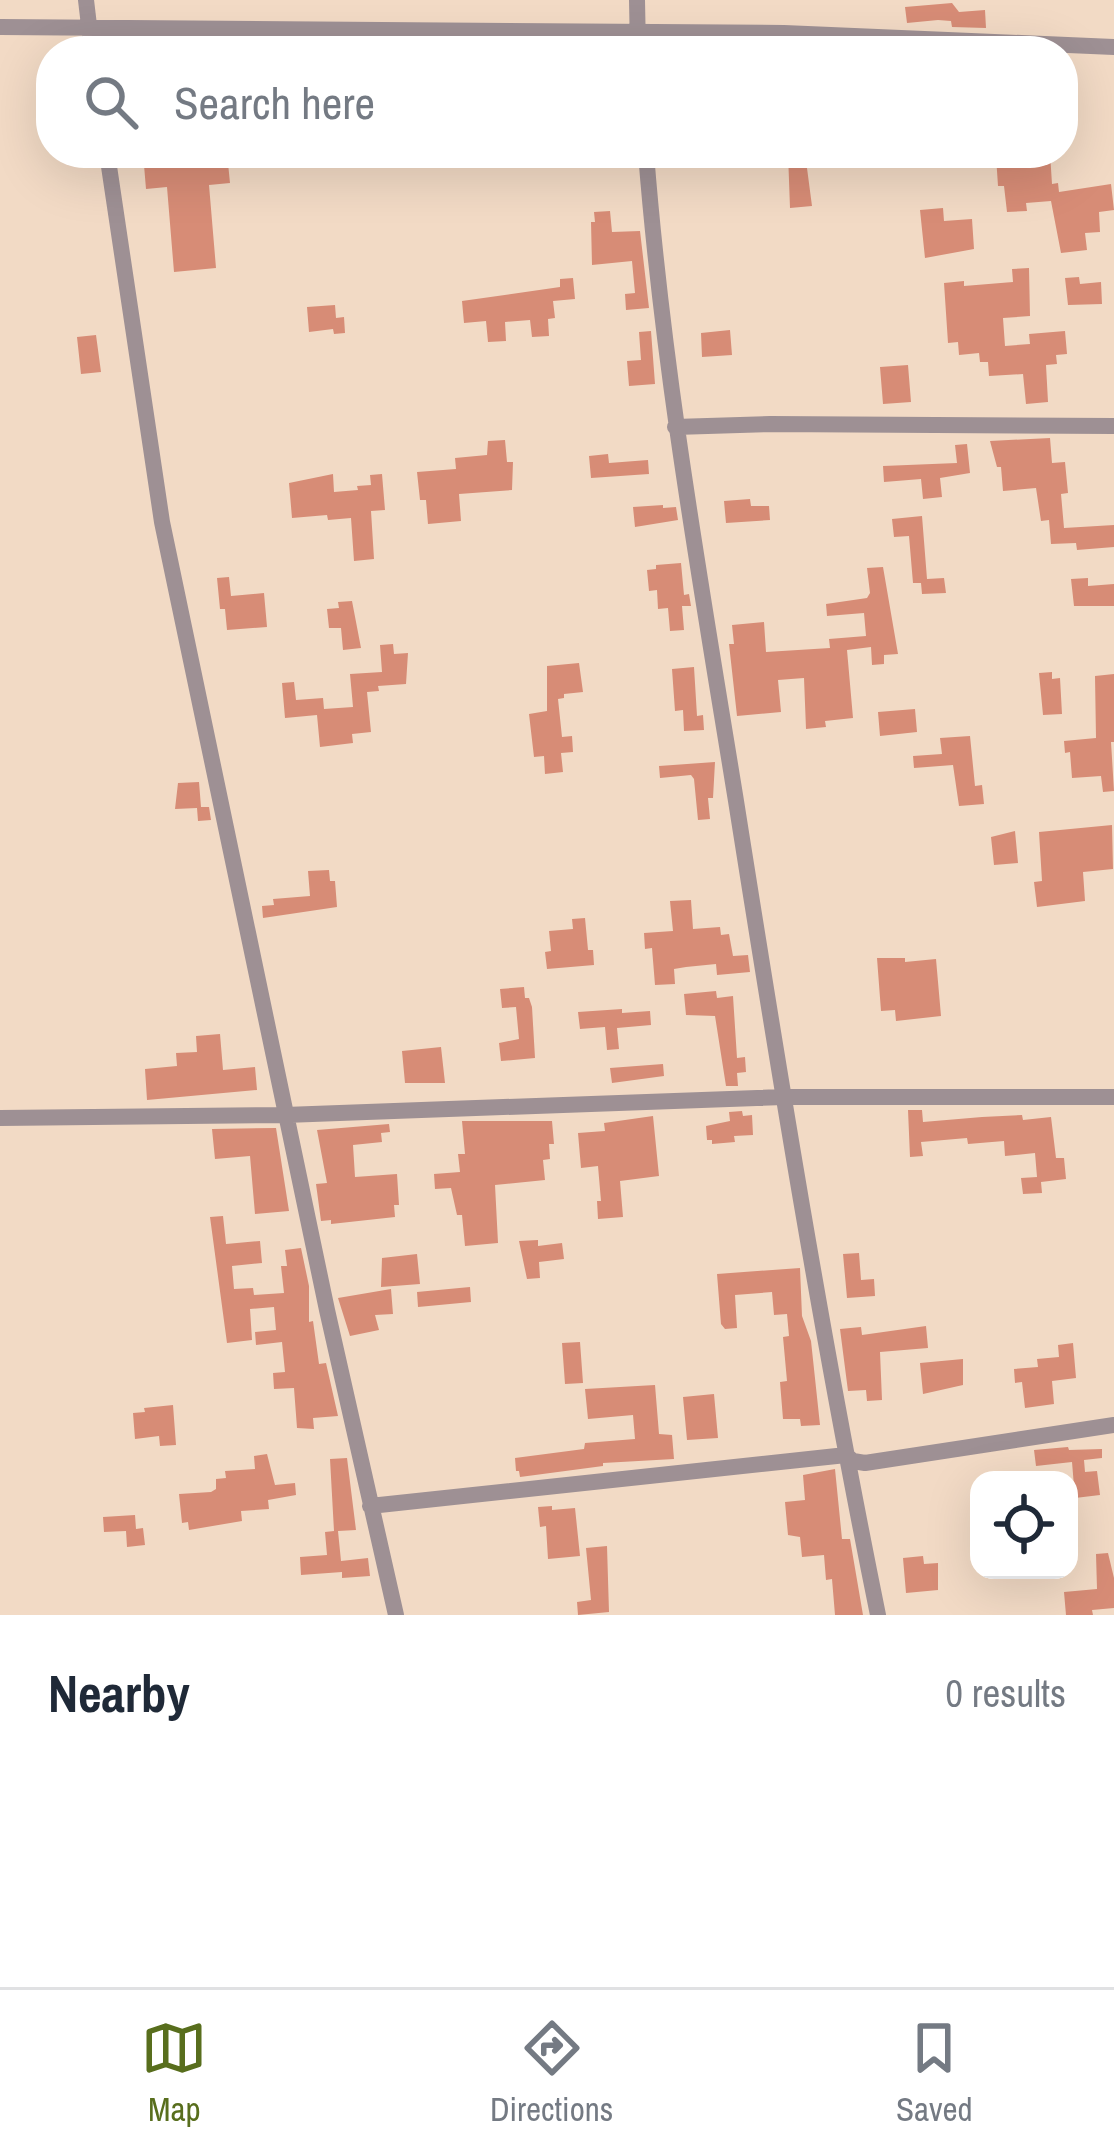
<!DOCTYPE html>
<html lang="en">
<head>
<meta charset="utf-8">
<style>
	:root { --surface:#fff; --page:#f2f2f3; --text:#1f2937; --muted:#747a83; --line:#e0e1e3; --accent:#586e1d }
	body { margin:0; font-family:"Archivo Narrow",sans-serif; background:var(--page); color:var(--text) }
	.controls { position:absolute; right:36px; bottom:36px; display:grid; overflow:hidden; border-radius:24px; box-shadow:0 12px 48px #0002 }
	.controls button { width:108px; height:108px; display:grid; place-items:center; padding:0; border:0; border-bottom:3px solid var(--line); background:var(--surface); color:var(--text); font:60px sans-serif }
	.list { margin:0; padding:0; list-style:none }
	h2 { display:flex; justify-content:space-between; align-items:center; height:156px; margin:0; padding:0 48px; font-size:51px }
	h2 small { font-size:39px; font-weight:400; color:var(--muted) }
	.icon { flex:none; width:66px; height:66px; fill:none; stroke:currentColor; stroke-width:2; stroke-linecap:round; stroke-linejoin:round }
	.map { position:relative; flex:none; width:1114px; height:1615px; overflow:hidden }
	.search { position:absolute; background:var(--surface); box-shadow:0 12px 48px #0002; left:36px; right:36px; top:36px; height:132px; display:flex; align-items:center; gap:30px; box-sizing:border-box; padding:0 42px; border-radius:48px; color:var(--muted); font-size:45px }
	.sheet { height:372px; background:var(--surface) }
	nav { display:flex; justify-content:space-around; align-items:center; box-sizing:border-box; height:168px; border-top:3px solid var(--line); background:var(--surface); font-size:33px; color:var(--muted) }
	nav a { display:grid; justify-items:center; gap:6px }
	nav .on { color:var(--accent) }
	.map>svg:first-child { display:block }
	.building { fill:#d78c76 }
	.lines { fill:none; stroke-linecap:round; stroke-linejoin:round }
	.minor { stroke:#9e9094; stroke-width:16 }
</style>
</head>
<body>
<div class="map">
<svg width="1114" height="1615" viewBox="0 0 1114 1615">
	<rect width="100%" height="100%" fill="#f2dac5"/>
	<path class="building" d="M952,3L959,12L985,10L986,28L952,27L951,21L938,20L907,23L905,7Z
		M143,153H227L230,183L209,185L216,268L174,272L167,187L146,189Z
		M788,153H805L812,206L790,208Z
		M1010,153H1050L1052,184L1058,183L1059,192L1111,184L1114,210L1099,212L1100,232L1085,233L1087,250L1061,253L1051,201L1026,203L1027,211L1007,212L1004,186H998L996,156Z
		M943,208L944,221L972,219L974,249L925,258L920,210Z
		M610,211L612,232L640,231L649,308L626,310L625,294L635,293L632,261L592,265L591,222H595L594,212Z
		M1029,268L1030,316L1003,318L1005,346L1030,344L1029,334L1065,331L1067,354L1056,355L1057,364L1046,365L1048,402L1026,404L1023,374L989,376L988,362H980L979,353L959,355L958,342L948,343L944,283L964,281V286L1013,282L1012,269Z
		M1079,277L1080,284L1101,282L1102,304L1068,305L1065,278Z
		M573,278L575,299L553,301L555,318L548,319L549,336L532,337L530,320L505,322L506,341L488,342L486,321L464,323L462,301L560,287V279Z
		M335,305L336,318L344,317L345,333L334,334L333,329L309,332L307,307Z
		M730,330L732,355L702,357L701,333Z
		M651,331L655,384L629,386L627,361L641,360L639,332Z
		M96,335L101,372L81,374L77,337Z
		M908,365L911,402L883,404L880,367Z
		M1050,438L1052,463L1065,462L1068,493L1061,494L1064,528L1114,525V547L1077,550L1076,543L1051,544L1049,520L1041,521L1036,488L1003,491L1001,467H997L990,441Z
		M505,440L507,462H513L512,490L459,494L461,521L428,524L426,500H420L417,472L456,469L455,458L487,455L488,441Z
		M967,444L970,473L940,478L942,497L923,499L921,479L884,482L883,466L957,463L955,445Z
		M608,454L609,463L648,460L649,474L591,478L589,456Z
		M333,474L334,492L358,490L357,486L371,485L370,475L382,474L385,510L371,511L374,559L354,561L351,518L328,520L327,515L292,518L289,483Z
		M750,499L751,506H769L770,520L726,523L724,501Z
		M663,505V508L676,507L678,520L635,527L633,507Z
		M922,516L927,579L944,578L946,593L922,594L921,583H913L909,536L894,537L892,519Z
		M681,563L684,595L689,594L691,606H682L684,630L670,631L668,608L658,609L657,590L649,591L647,570L656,569V565Z
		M883,567L898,654L884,655V664L872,665L871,647L847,650L853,718L825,721L826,727L806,729L804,678L778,680L781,712L737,716L729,644H734L732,625L764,622L766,652L830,648L829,639L866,636L864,613L827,616L826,604L867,598L870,593L867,568Z
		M229,577L231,596L264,593L267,627L227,630L225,609H220L217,578Z
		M1088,578V586L1114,584V606H1074L1071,579Z
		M352,601L361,648L343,650L341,628H329L327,609L339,608L338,602Z
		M393,644L394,654L408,653L406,684L378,686L379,691L367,692L371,732L352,734L353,743L320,747L317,715L285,718L282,683L294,682L296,700L323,698L324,709L353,707L350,674L382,672L380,645Z
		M579,663L583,692L564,694V698L558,699L562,737L572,736L573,752L561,753L563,772L545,774L544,756L534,757L529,714L547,711V666Z
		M694,667L697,716L703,715L704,730L684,731L683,710L675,711L672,669Z
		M1052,672V679L1060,678L1062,714L1043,715L1039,673Z
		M1114,674V742H1111L1114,791L1103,792L1101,776L1072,778L1070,752L1065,753L1064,741L1096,738L1095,676Z
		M915,709L917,732L880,736L878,712Z
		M970,736L975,786L982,785L984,804L959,806L953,765L914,768L913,756L942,754L940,738Z
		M715,762L713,798H708L710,819L698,820L694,779L691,775L660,778L659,766Z
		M199,782L201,807H209L211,820L198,821L197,808L175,809L178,783Z
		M1112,825L1113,869L1083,872L1085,901L1037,907L1034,882L1042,881L1039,832Z
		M1015,831L1018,863L994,865L991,837Z
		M329,870L330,881H335L337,907L263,918L262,906L274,905L273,899L310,896L308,871Z
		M691,900L693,929L720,927L721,935L729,934L733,956L748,955L750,972L717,975L716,964L686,967L674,969L675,984L655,985L652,948L645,949L644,933L673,931L670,901Z
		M585,918L588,950H593L594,965L547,969L545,952L551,951L549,931L573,929L572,919Z
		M877,958H905V962L936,959L941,1016L896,1021L895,1010L881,1011Z
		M524,987L525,998H529L532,1007L535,1058L501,1061L499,1043L519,1039L516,1007L502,1008L500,989Z
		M716,991L717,998L733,996L737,1058L745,1057L746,1072L737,1073L738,1086H726L715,1016L686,1015L684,994Z
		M622,1009V1013L650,1011L651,1025L617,1028L619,1049L607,1050L605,1027L580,1029L578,1012Z
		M220,1034L223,1070L255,1067L257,1090L147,1100L145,1069L177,1066L176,1053L197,1052L196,1036Z
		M441,1047L445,1083H405L402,1051Z
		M663,1064L664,1076L612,1083L610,1068Z
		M908,1110H922L923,1122L982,1117L1022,1115L1023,1120L1051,1117L1056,1158H1064L1066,1179L1041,1182L1042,1193L1023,1194L1021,1178L1037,1177L1035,1153L1005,1156L1004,1141L968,1144L967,1138L921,1142L923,1156L910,1157Z
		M742,1111L743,1116L752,1115L753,1135L734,1136L735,1142L712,1144V1140H707L706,1126L730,1121L729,1112Z
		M653,1116L659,1176L620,1181L623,1217L598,1219L597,1201H601L598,1166L581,1168L578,1133L605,1131L604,1123Z
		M462,1121H552L554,1144H549L550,1159L543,1160L545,1180L495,1185L498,1243L465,1246L462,1215H457L451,1188L435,1189L434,1174L460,1172L458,1154H465Z
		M389,1124L390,1132L381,1133L382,1142L353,1145L355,1177L397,1174L399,1205H394L395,1217L331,1224V1220L321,1221L316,1184L327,1183L317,1130Z
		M276,1128L289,1211L255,1214L250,1156L215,1159L212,1129Z
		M223,1216L226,1244L260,1241L262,1263L232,1266L234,1289L253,1288L254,1295L284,1293L281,1266H287L285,1250L301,1248L309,1286V1322L313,1321L319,1364L326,1363L338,1416L313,1418L314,1429L297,1428L294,1388L274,1389L273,1373L285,1372L282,1342L256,1345L255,1332L276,1330L274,1307L250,1309L252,1340L227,1343L210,1217Z
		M538,1240V1246L562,1243L564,1259L539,1262L540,1278L527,1279L519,1241Z
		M859,1253L861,1280L874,1279L875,1296L847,1298L843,1254Z
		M417,1254L420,1284L381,1287L382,1258Z
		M800,1268L802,1316L811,1341L820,1425L801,1426L800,1419H783L780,1382L787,1381L783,1337L789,1336L787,1314L774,1315L772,1292L735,1295L737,1328L725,1329L721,1324L717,1274Z
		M470,1287L471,1302L418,1307L417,1292Z
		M391,1289L393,1314L375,1315L379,1330L350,1336L338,1298Z
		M926,1326L928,1348L880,1352L882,1400L867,1401L866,1390L848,1391L840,1329L861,1327L862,1335Z
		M580,1342L583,1383L565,1384L562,1343Z
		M1073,1343L1076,1378L1052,1381L1054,1404L1025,1408L1022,1382L1015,1383L1014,1369L1038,1367L1037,1359L1059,1357L1058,1345Z
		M963,1359V1385L923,1394L920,1363Z
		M655,1385L659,1434L672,1435L674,1459L603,1463V1466L520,1477L519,1471H516L515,1458L584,1449L585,1443L635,1439L633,1415L588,1419L585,1389Z
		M714,1394L718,1438L687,1440L683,1397Z
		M173,1405L176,1445L160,1446L159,1436L135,1439L133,1413L145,1412L144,1408Z
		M1068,1447L1069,1450L1102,1449V1458L1084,1460L1085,1472L1097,1471L1100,1495L1075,1498L1072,1462L1036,1466L1034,1450Z
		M267,1454L275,1485L295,1483L296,1495L268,1500L269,1509L241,1511L242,1521L189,1530L188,1522L182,1523L179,1494L211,1492L216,1489V1479L226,1478L225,1471L255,1469L254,1456Z
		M347,1458L356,1530L338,1531L341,1561L368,1558L370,1576L342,1578V1572L301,1575L300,1557L327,1555L325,1532L334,1531L330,1459Z
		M835,1469L842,1539H850L863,1615H835L832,1579L826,1580L824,1555L802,1557L800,1537L788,1535L785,1502L805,1500L803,1475Z
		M552,1506V1510L575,1508L580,1556L548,1559L546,1526L540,1527L538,1507Z
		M135,1515L136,1529L143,1528L145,1545L127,1547L126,1531L104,1532L103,1517Z
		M607,1546L609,1612L578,1615L577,1602L591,1600L586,1548Z
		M1108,1553L1114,1578V1608L1092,1610L1093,1615H1066L1064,1592L1097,1589L1096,1554Z
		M923,1556L924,1564L938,1563V1590L906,1593L903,1558Z"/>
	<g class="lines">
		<path class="minor" d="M86,0L92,51
			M637,0L638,51
			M0,27L784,33L1114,47
			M107,153L162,522L327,1310L396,1615
			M646,153C663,371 701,585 736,801C779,1073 823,1345 878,1615
			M675,427L770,424L1114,426
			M0,1118L285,1115L783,1097H1114
			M370,1506L846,1455L853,1461L865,1463L1114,1425"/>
	</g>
</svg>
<div class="controls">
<button><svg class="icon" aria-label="locate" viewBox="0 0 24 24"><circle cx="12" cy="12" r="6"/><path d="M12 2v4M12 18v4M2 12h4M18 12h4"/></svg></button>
</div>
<div class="search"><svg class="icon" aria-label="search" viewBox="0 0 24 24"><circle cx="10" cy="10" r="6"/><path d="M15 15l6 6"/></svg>Search here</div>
</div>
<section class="sheet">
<h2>Nearby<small>0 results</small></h2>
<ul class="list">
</ul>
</section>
<nav>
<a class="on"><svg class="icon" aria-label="map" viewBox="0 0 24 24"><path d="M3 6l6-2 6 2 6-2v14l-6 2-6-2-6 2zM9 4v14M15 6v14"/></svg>Map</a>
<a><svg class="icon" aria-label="directions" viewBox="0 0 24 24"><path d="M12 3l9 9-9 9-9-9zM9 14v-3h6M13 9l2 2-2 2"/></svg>Directions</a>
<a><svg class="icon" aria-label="saved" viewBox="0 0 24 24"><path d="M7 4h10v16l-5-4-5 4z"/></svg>Saved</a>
</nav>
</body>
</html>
